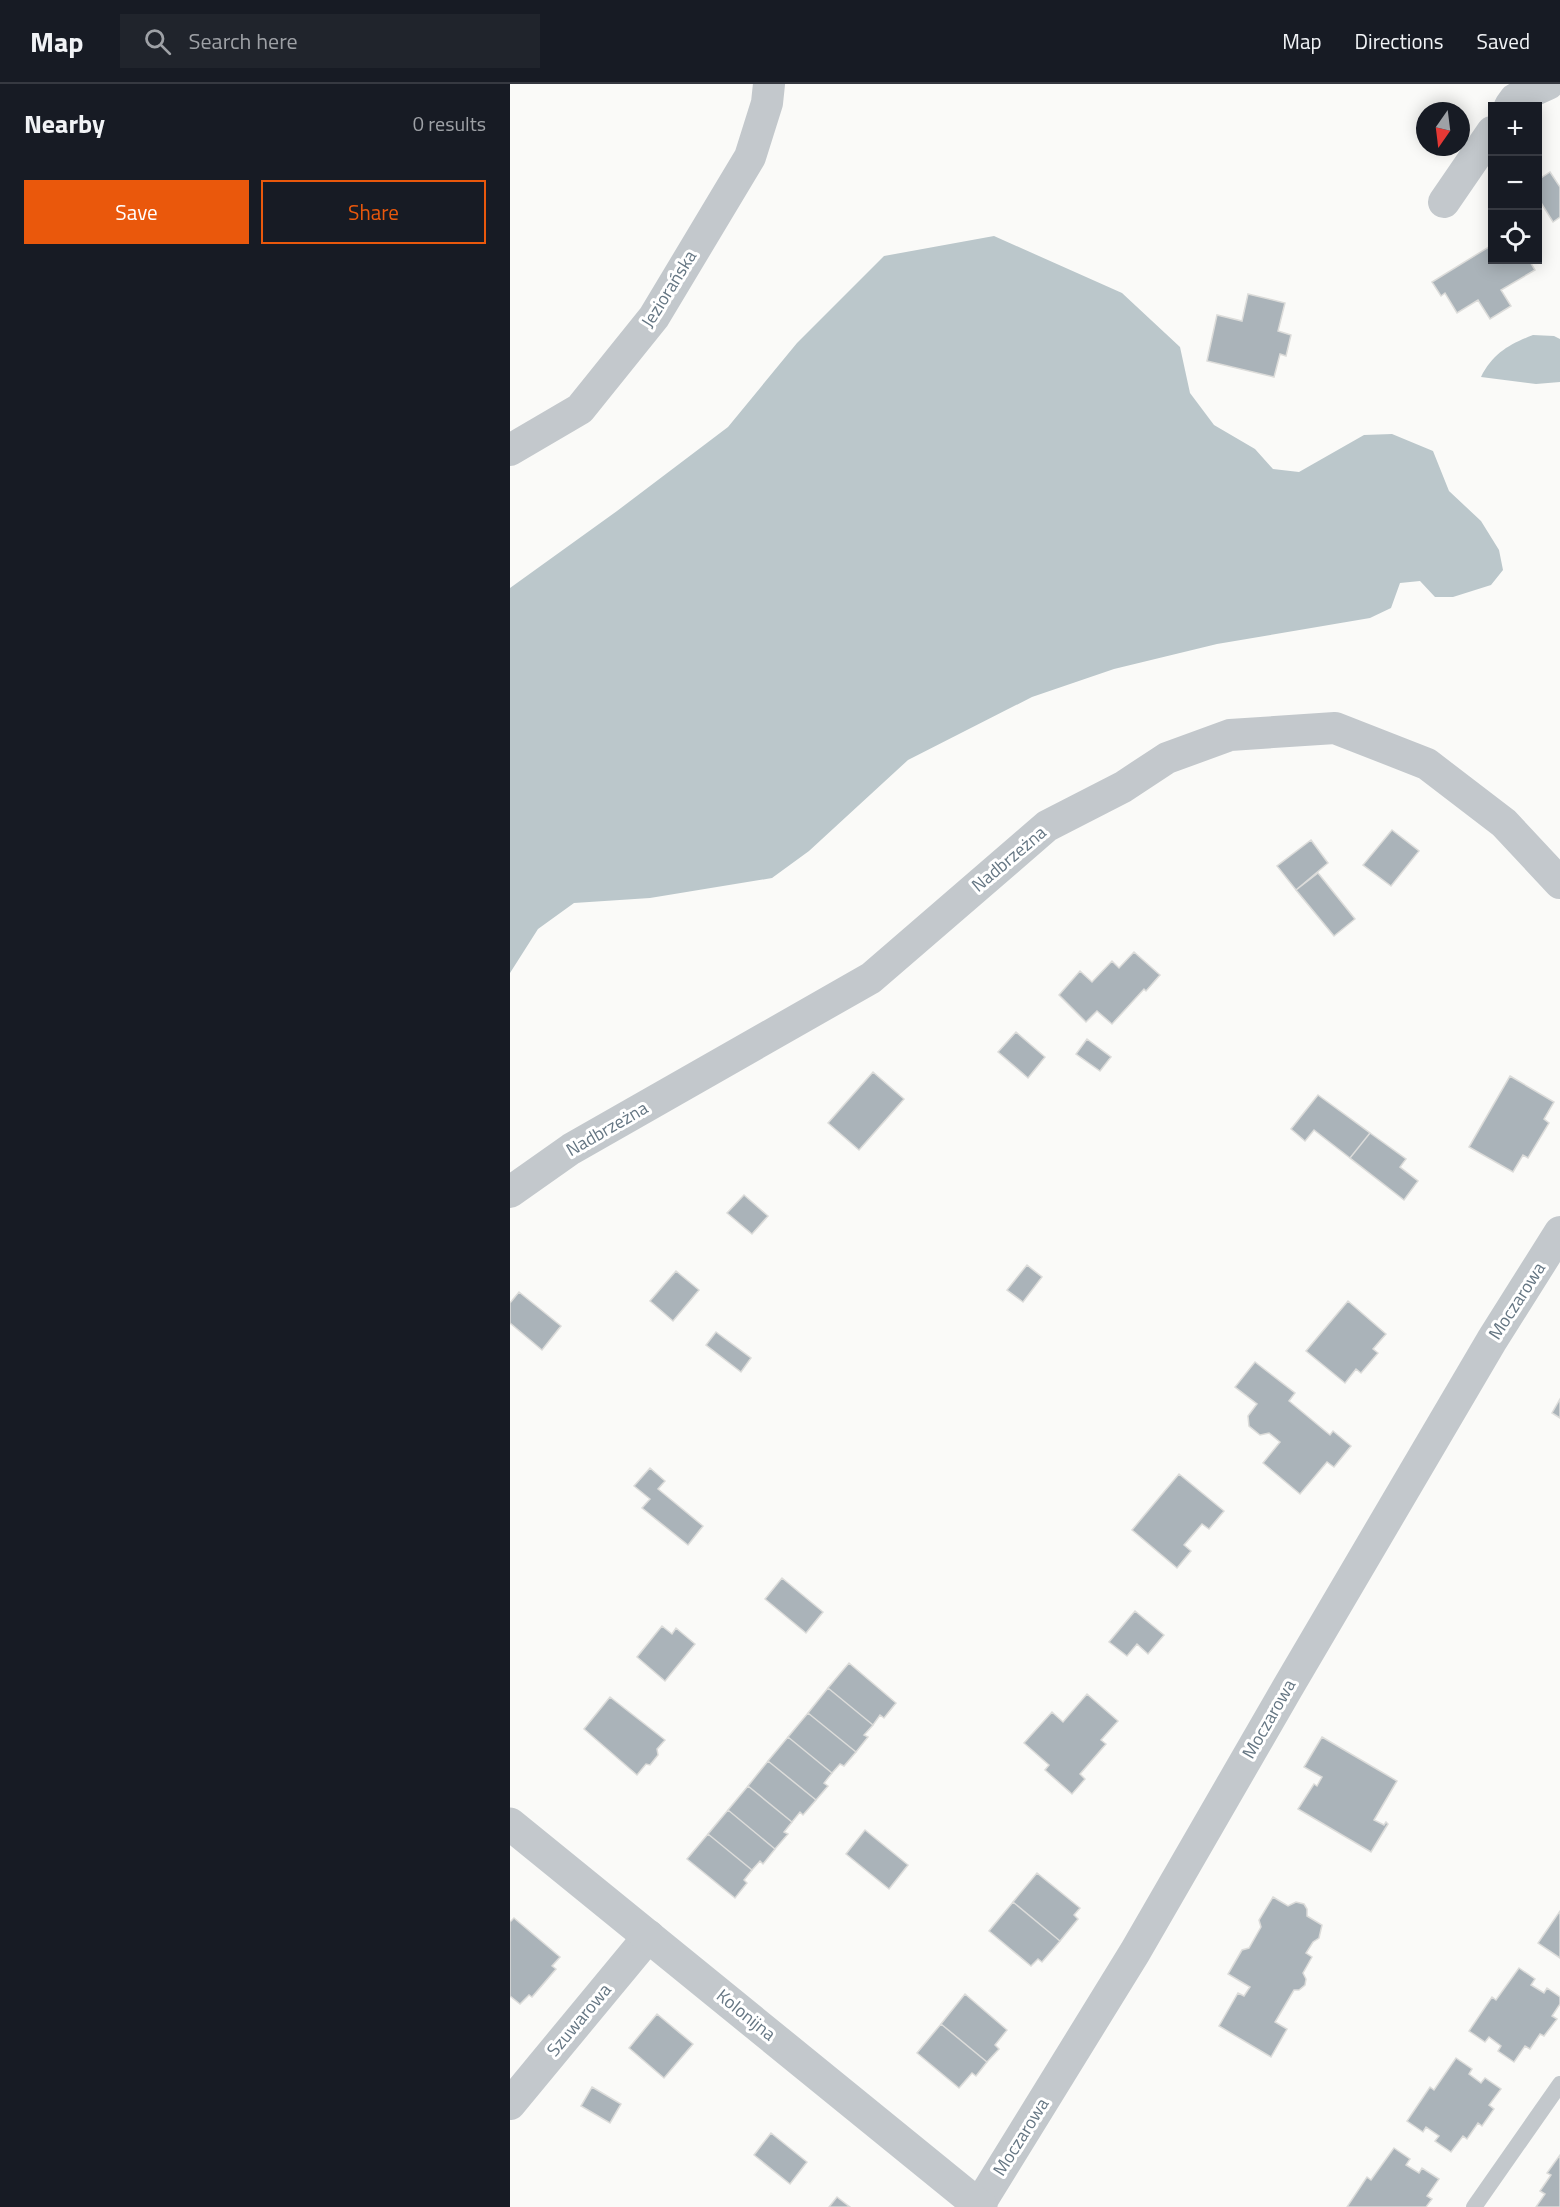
<!DOCTYPE html>
<html lang="en">
<head>
<meta charset="utf-8">
<style>
	:root { --surface:#171b24; --page:#20242c; --text:#f1f3f6; --muted:#9ea1a6; --line:#363941; --accent:#ea580c }
	body { margin:0; font-family:"Titillium Web",sans-serif; background:var(--page); color:var(--text) }
	.controls { position:absolute; right:18px; top:18px; display:grid; overflow:hidden; border-radius:0px; box-shadow:0 3px 15px #0003 }
	.controls button { width:54px; height:54px; display:grid; place-items:center; padding:0; border:0; border-bottom:2px solid var(--line); background:var(--surface); color:var(--text); font:30px sans-serif }
	.compass { position:absolute; left:906px; top:18px; width:54px; height:54px; border-radius:50%; background:var(--surface); box-shadow:0 3px 15px #0003; rotate:194deg }
	.list { margin:0; padding:0; list-style:none }
	h2 { display:flex; justify-content:space-between; align-items:center; height:78px; margin:0; padding:0 24px; font-size:26px }
	h2 small { font-size:20px; font-weight:400; color:var(--muted) }
	.actions { display:flex; gap:12px; padding:18px 24px }
	.actions a { flex:1; padding:14px 0; border:2px solid var(--accent); border-radius:0px; text-align:center; font-size:21px; color:var(--accent) }
	.actions .main { background:var(--accent); color:#fff }
	.icon { flex:none; width:33px; height:33px; fill:none; stroke:currentColor; stroke-width:2; stroke-linecap:round; stroke-linejoin:round }
	.map { position:relative; flex:none; width:1050px; height:2123px; overflow:hidden }
	header { display:flex; align-items:center; gap:36px; box-sizing:border-box; height:84px; padding:0 30px; background:var(--surface); border-bottom:2px solid var(--line) }
	header strong { font-size:28px }
	nav { display:flex; gap:33px; margin-inline-start:auto; font-size:21px }
	.search { width:420px; height:54px; background:var(--page); display:flex; align-items:center; gap:15px; box-sizing:border-box; padding:0 21px; border-radius:0px; color:var(--muted); font-size:22px }
	main { display:flex }
	aside { flex:1; background:var(--surface) }
	.map>svg:first-child { display:block }
	.water { fill:#bbc7cb }
	.building { fill:#aab3b9; stroke:#dcdcda; stroke-width:1.5 }
	.lines { fill:none; stroke-linecap:round; stroke-linejoin:round }
	.service { stroke:#c3c8cc; stroke-width:16 }
	.minor { stroke:#c3c8cc; stroke-width:32 }
	.tertiary { stroke:#c3c8cc; stroke-width:33 }
	.labels { text-anchor:middle; stroke-width:6; stroke-linejoin:round; paint-order:stroke }
	.street-label { font-size:18px; fill:#657683; stroke:#fff }
</style>
</head>
<body>
<header>
<strong>Map</strong>
<div class="search"><svg class="icon" aria-label="search" viewBox="0 0 24 24"><circle cx="10" cy="10" r="6"/><path d="M15 15l6 6"/></svg>Search here</div>
<nav><a>Map</a><a>Directions</a><a>Saved</a></nav>
</header>
<main>
<aside>
<h2>Nearby<small>0 results</small></h2>
<ul class="list">
</ul>
<div class="actions"><a class="main">Save</a><a>Share</a></div>
</aside>
<div class="map">
<svg width="1050" height="2123" viewBox="0 0 1050 2123">
	<rect width="100%" height="100%" fill="#fafaf8"/>
	<path class="water" d="M484,152L612,209L670,263L680,309L704,341L745,365L763,385L789,388L854,351L882,350L923,367L939,407L971,437L989,466L993,486L981,501L943,513H925L910,497L890,499L881,524L860,534L707,560L604,585L522,613L398,676L299,767L262,794L140,814L64,819L28,845L0,889V504L107,427L218,343L287,259L374,172Z
		M1023,251L1044,252L1050,255V298L1026,300L971,293C983,269 1000,260 1023,251Z"/>
	<path class="building" d="M1040,88L1050,103V133L1043,138L1028,114V96Z
		M982,161V176H1019L1025,186L991,206L1001,222L980,235L968,216L947,229L935,209L931,212L922,198Z
		M738,210L775,219L768,247L781,251L776,272L770,270L764,293L697,277L707,231L732,237Z
		M882,746L909,767L881,802L853,781Z
		M801,756L818,779L786,806L767,782Z
		M808,789L845,835L824,852L786,806Z
		M624,868L650,891L636,907L634,905L602,940L587,927L576,938L549,911L570,887L582,898L602,877L609,884Z
		M506,948L535,973L518,994L488,968Z
		M577,955L601,973L590,987L566,970Z
		M363,988L394,1015L349,1066L318,1039Z
		M1000,992L1044,1018L1034,1035L1039,1039L1018,1074L1013,1071L1003,1088L959,1063Z
		M808,1011L860,1049L840,1074L804,1046L795,1057L781,1045Z
		M860,1049L896,1075L890,1083L908,1097L894,1116L840,1074Z
		M234,1111L258,1132L242,1150L217,1129Z
		M517,1181L532,1193L513,1218L497,1206Z
		M166,1187L189,1206L163,1237L140,1217Z
		M9,1208L51,1242L32,1266L0,1239V1219Z
		M838,1217L876,1250L863,1265L868,1269L851,1289L846,1285L835,1299L796,1267Z
		M206,1248L241,1274L231,1288L196,1261Z
		M745,1278L785,1309L779,1317L820,1351L823,1347L841,1362L824,1383L817,1378L790,1410L753,1379L770,1358L759,1349L750,1351L739,1342L738,1332L747,1320L725,1303Z
		M1050,1315V1334L1042,1329Z
		M140,1384L155,1397L148,1405L193,1442L178,1461L132,1424L140,1415L124,1402Z
		M669,1390L714,1427L699,1445L692,1440L674,1461L681,1467L667,1484L622,1446Z
		M272,1494L313,1528L296,1549L255,1515Z
		M625,1527L654,1551L638,1570L627,1560L617,1572L599,1558Z
		M152,1542L162,1550L166,1544L185,1560L155,1597L127,1573Z
		M339,1579L386,1619L374,1634L370,1631L363,1641L318,1604Z
		M318,1604L363,1641L354,1651L358,1653L346,1668L298,1629Z
		M577,1610L608,1637L591,1656L596,1660L570,1690L575,1695L562,1710L535,1686L539,1681L514,1659L542,1628L553,1638Z
		M100,1613L155,1656L147,1665L148,1671L140,1681L136,1680L127,1691L74,1645Z
		M298,1629L346,1668L334,1682L330,1680L322,1689L278,1653Z
		M278,1653L322,1689L314,1699L318,1702L306,1716L258,1677Z
		M812,1653L887,1697L864,1736L874,1741L876,1738L878,1740L861,1768L788,1725L804,1700L807,1702L812,1693L794,1683Z
		M258,1677L306,1716L293,1731L290,1728L282,1738L238,1702Z
		M238,1702L282,1738L274,1748L278,1750L265,1765L218,1726Z
		M218,1726L265,1765L253,1780L250,1777L242,1786L198,1750Z
		M355,1746L398,1781L379,1805L336,1770Z
		M198,1750L242,1786L234,1796L237,1799L225,1814L177,1775Z
		M527,1789L570,1824L564,1831L568,1835L550,1857L503,1818Z
		M763,1813L778,1822L786,1818L794,1820L797,1825V1832L812,1841L809,1854L803,1858L796,1869L802,1873L793,1889L796,1895L795,1901L789,1906H784L765,1938L777,1945L761,1973L709,1942L728,1909L734,1912L740,1903L718,1890L732,1866L739,1864L751,1843L749,1836Z
		M503,1818L550,1857L532,1878L528,1875L521,1882L479,1847Z
		M1050,1827V1874L1028,1859Z
		M4,1834L50,1873L42,1882L46,1885L22,1913L19,1911L10,1920L0,1912V1838Z
		M1009,1884L1025,1895L1021,1901L1034,1909L1037,1904L1050,1913V1920L1042,1932L1047,1935L1034,1952L1030,1950L1020,1965L1015,1962L1004,1978L988,1967L991,1962L979,1953L975,1958L959,1947L982,1913L986,1916Z
		M455,1910L497,1946L485,1961L489,1965L477,1978L431,1940Z
		M147,1930L183,1960L154,1994L119,1964Z
		M431,1940L477,1978L466,1992L462,1989L449,2004L407,1969Z
		M946,1974L962,1985L959,1990L971,1999L975,1994L991,2005L979,2021L984,2025L972,2042L968,2039L957,2055L953,2052L941,2068L925,2057L929,2052L916,2043L913,2048L897,2037L920,2003L924,2006Z
		M82,2003L111,2020L100,2039L71,2022Z
		M261,2049L297,2078L280,2100L244,2071Z
		M884,2064L900,2075L896,2081L909,2089L912,2084L929,2095L917,2112L922,2115L916,2123H837L857,2093L861,2096Z
		M1050,2071V2123H1026L1035,2110L1030,2107L1041,2091L1037,2089Z
		M327,2113L340,2123H319Z"/>
	<g class="lines">
		<path class="service" d="M964,2123L1050,2000"/>
		<path class="minor" d="M1000,22L1005,15L1038,0
			M934,118L982,48
			M0,366L70,325L144,233L240,73L257,19L259,0
			M0,1108L61,1065L361,894L537,742L613,703L657,674L720,651L825,644L917,680L994,739L1050,799
			M0,2020L139,1852
			M469,2121L625,1868L778,1603L982,1256L1050,1148"/>
		<path class="tertiary" d="M0,1740L471,2123"/>
	</g>
	<g class="labels">
		<g class="street-label">
			<text transform="translate(159 205) rotate(-58)" y="6">Jeziorańska</text>
			<text transform="translate(499 775) rotate(-40)" y="6">Nadbrzeżna</text>
			<text transform="translate(97 1045) rotate(-30)" y="6">Nadbrzeżna</text>
			<text transform="translate(1007 1217) rotate(-57)" y="6">Moczarowa</text>
			<text transform="translate(759 1635) rotate(-60)" y="6">Moczarowa</text>
			<text transform="translate(236 1931) rotate(39)" y="6">Kolonijna</text>
			<text transform="translate(69 1936) rotate(-50)" y="6">Szuwarowa</text>
			<text transform="translate(511 2053) rotate(-58)" y="6">Moczarowa</text>
		</g>
	</g>
</svg>
<div class="controls">
<button>+</button>
<button>−</button>
<button><svg class="icon" aria-label="locate" viewBox="0 0 24 24"><circle cx="12" cy="12" r="6"/><path d="M12 2v4M12 18v4M2 12h4M18 12h4"/></svg></button>
</div>
<svg class="compass" viewBox="-18 -18 36 36"><path d="M0-13l5 13h-10z" fill="#e53935"/><path d="M0 13l5-13h-10z" fill="#9ea1a6"/></svg>
</div>
</main>
</body>
</html>
